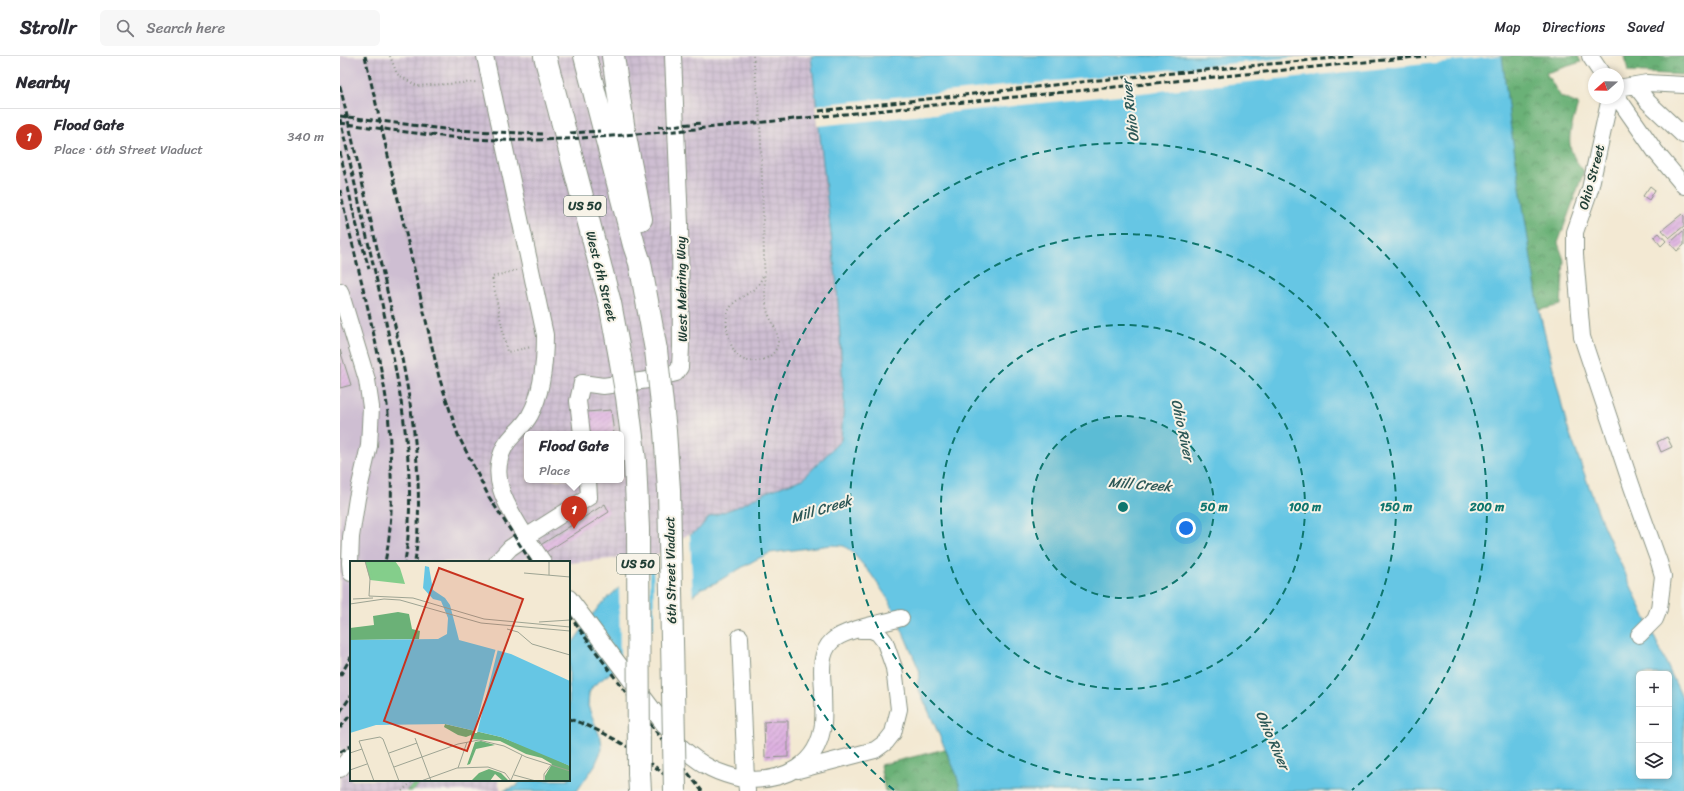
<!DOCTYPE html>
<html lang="en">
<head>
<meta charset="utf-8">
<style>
	:root { --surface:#fff; --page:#f7f7f7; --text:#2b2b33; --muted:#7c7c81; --line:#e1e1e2; --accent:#c8321e }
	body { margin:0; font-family:Sriracha,sans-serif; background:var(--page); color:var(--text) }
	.controls { position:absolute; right:12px; bottom:12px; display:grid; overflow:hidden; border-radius:6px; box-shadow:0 2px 6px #0003 }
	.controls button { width:36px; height:36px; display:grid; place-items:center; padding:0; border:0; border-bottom:1px solid var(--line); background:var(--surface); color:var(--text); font:20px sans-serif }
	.compass { position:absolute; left:1248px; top:12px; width:36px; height:36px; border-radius:50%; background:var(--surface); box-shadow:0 2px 6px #0003; rotate:250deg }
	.you { position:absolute; left:846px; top:472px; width:14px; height:14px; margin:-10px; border:3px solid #fff; border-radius:50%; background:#1a73e8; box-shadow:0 0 0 6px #1a73e833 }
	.badge { display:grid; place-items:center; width:26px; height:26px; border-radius:50%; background:var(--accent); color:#fff; font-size:13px; font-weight:700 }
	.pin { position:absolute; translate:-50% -33px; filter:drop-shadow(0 1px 2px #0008) }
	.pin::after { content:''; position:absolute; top:21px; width:14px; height:12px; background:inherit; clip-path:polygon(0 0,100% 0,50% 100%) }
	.popup { position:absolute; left:184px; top:375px; width:100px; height:52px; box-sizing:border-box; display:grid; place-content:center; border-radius:6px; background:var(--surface); filter:drop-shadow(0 1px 3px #0005); font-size:13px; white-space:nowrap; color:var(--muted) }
	.popup b { font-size:15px; color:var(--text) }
	.popup::after { content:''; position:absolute; left:50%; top:100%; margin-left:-8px; border:8px solid transparent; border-top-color:var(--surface) }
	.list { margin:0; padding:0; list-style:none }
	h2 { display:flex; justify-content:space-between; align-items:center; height:52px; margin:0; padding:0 16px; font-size:17px }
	h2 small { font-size:13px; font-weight:400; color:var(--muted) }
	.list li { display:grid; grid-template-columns:26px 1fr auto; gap:12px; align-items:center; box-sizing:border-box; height:56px; padding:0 16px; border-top:1px solid var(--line) }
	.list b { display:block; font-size:15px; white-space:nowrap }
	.list p { margin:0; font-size:13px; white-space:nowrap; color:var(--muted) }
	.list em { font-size:13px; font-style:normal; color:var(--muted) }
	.icon { flex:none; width:22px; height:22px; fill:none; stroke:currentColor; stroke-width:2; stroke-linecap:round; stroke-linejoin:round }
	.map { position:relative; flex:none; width:1344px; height:735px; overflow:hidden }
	header { display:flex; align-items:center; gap:24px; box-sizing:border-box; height:56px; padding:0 20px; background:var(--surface); border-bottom:1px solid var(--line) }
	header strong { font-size:19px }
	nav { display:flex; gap:22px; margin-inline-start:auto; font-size:14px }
	.search { width:280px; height:36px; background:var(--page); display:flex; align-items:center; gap:10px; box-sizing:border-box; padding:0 14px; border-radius:6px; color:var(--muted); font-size:15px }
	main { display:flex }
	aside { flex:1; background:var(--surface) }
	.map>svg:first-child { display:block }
	.industrial { fill:url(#industrial-grid); fill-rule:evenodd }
	.railway { fill:#cebed2 }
	.grass { fill:url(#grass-dots); stroke:#528660 }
	.forest { fill:url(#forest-crowns); stroke:#457756 }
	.water { fill:#66c6e4; stroke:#42828c; fill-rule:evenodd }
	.pier { fill:#f3e9d3 }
	.building { fill:url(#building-hatch) }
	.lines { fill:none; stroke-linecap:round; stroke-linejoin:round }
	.minor-casing { stroke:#899384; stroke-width:18 }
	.highway-casing { stroke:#899384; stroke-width:24 }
	.path { stroke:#899384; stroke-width:2; stroke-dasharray:1 3; stroke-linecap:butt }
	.minor { stroke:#fff; stroke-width:16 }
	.highway { stroke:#fff; stroke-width:22 }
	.rail { stroke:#1f3d34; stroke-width:3; stroke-dasharray:6 3; stroke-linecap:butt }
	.highway-bridge-casing { stroke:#899384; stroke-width:24; stroke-linecap:butt }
	.highway-bridge { stroke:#fff; stroke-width:22 }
	.ring { fill:none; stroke:#0f766e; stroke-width:2; stroke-dasharray:7 5 }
	.labels { text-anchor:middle; stroke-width:4; stroke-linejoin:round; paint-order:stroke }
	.shield { fill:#f7f3e8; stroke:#60746a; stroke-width:1 }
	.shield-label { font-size:12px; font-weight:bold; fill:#1f3d34 }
	.street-label { font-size:13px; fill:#1f3d34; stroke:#f7f3e8 }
	.water-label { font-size:14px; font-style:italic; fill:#2d5857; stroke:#f7f3e8 }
	.inset-road { fill:none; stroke:#9ea493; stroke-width:1 }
	.view { fill:#c8321e; fill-opacity:0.15; stroke:#c8321e; stroke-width:2 }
	.inset-edge { fill:none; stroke:#1f3d34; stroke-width:2 }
	.centre { fill:#0f766e; stroke:#f7f3e8; stroke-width:2 }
	.ring-label { font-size:12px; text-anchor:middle; font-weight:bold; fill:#0f766e; stroke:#f7f3e8; stroke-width:4; stroke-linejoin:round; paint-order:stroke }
</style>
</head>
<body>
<header>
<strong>Strollr</strong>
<div class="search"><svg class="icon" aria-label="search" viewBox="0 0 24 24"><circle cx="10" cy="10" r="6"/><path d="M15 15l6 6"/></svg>Search here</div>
<nav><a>Map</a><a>Directions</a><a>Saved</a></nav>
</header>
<main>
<aside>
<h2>Nearby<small></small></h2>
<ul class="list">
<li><span class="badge">1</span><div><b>Flood Gate</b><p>Place · 6th Street Viaduct</p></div><em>340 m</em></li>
</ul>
</aside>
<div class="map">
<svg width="1344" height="735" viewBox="0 0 1344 735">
	<defs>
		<pattern id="industrial-grid" width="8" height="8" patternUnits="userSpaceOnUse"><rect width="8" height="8" fill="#cebed2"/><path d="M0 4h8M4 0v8" fill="none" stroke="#b0a4b5"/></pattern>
		<pattern id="grass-dots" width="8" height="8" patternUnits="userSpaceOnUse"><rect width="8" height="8" fill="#84ce8b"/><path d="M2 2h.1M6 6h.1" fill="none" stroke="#6ba872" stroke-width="1.8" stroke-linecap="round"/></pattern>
		<pattern id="forest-crowns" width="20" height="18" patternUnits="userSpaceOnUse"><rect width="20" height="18" fill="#6bb177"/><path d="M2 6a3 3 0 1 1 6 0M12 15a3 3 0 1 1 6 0" fill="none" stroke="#579162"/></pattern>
		<pattern id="building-hatch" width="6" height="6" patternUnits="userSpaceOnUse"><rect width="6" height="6" fill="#ddafe1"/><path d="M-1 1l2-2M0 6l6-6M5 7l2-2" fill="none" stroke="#b390b7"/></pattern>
	</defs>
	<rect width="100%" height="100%" fill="#f7f3e8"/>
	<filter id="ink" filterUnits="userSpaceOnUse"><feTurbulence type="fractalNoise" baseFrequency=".025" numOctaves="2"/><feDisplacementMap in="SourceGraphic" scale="8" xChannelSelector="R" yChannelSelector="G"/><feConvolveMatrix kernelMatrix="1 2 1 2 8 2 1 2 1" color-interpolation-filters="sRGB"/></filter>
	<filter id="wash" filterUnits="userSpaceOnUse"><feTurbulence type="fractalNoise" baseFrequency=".012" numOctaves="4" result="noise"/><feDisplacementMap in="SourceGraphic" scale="16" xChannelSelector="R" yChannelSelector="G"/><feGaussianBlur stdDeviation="0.9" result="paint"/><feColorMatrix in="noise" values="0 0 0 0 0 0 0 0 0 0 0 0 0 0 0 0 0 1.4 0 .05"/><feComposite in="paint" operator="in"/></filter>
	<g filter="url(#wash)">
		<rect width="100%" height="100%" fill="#f3e9d3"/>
		<path class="industrial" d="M25,0H471L497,232L504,347L501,385L463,423L429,435L397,451L369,461L362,471L322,498L229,507L210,506L188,501L149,441L118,379L99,321ZM187,378H281V424H187Z
			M11,716V724H158L161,735H0V725Z"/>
		<path class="railway" d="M0,0H25L99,321L118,379L149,441L188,501L179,506H11V716L0,725Z"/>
		<path class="grass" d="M78,724H84L73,735H66Z"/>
		<path class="forest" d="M1162,0H1238L1241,6L1206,17L1221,41L1238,48C1230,77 1222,90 1244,115L1218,187L1224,204L1221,249L1199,254L1170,67Z
			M1285,0H1344V19L1288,16Z
			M605,693L616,717L621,735H545L540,709Z"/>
		<path class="water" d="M471,0H1162L1170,67L1199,254L1227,370L1263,469L1344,646V735H621L616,717L577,629L580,616L550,546L531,518L511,495L504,490L491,489L430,497L415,504L375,527L362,532L316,569L289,603L253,630L249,637L248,650L261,683L262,693L255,709L237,735H162L178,730L177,728L183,724H229V592L259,550L302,511L359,473L369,461L397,451L429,435L463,423L501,384L504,347L497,232ZM1299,618H1329V720H1299Z"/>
		<path class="pier" d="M965,0H1164L477,70L475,49Z
			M350,477L353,542L318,570L314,575L313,501Z
			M310,503L311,579L291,605L280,612L279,528Z"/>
		<g id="blocks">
			<path class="building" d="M1310,130L1315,134L1309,144L1303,140Z
				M1342,158L1344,160V170L1329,182L1322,174Z
				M1344,174V189L1337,195L1330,187Z
				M1319,177L1326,185L1321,190L1314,181Z
				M0,294L11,329L0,332Z
				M271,354L274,378H249L247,356Z
				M1327,381L1332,391L1321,396L1317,386Z
				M265,448L269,456L203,498L199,490Z
				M434,665H448V701L425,702L424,666Z"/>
		</g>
	</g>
	<g filter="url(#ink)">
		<use href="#blocks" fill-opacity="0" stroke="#899384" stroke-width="1"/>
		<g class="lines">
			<g class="minor-casing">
				<path id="minor" d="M145,0L205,279C205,305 203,336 190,359C184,371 171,379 165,390C147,423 169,453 186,481L170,492L157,506
					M1250,0L1262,18
					M1295,29L1308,46L1343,79
					M1278,32L1307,27L1344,29
					M1270,42L1250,133L1235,176V199L1242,281L1292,431L1319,506L1323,520L1319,553L1315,563L1299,579
					M1278,42L1315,95L1344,130
					M0,235L27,324L31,351L29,390L17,442L11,481L10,507L11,517
					M242,378L238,345L242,327L263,330L308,324L336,317L340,311L341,291L340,168L333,0
					M203,506L186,481L249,441L248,424
					M229,542L341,691C364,711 376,717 406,724L400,581
					M0,713L11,700
					M458,714L535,694L546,686L553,677L559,653L554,612L545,586L538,577L531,574H520
					M407,735L406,724C444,725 478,710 483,668C484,657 483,645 483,634C482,618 479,597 492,585C504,573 544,567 561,562"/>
			</g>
			<g class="highway-casing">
				<path id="highway" d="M205,0L270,247L280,301
					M245,0L294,189L300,207L316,294
					M273,0L284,75L301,163
					M299,717L300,735"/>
			</g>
			<path class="path" d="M50,0L57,18L77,30L137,26
				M413,0L419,46L421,87L425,239C426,245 426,252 428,257C432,267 438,275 438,286C437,303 412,311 399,301C390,293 385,272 387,260C391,242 406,242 416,231C420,227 422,222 424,218
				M177,214L152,221L167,296L192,291
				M62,735L74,724"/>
			<use href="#minor" class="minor"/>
			<use href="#highway" class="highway"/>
			<path class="rail" d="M25,0L99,321L118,379L149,441L191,506
				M0,30C15,94 29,158 44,222C66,315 87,410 75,506
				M479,55L759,24L1015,0
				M0,60L112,74L202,78
				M0,63C13,120 26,177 39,234C58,322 79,415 65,506
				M0,67C45,73 90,80 135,83C202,87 269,80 335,75L1085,0
				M318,71L362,67
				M230,77L260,75
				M0,96L15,163L29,213
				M0,134C15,203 35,273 46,342C50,367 50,393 51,418C52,448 51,477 45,506
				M229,559L287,638L362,735
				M0,620L11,601
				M0,656L11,640
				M229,663C272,677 310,703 342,735
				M0,672L11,658
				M0,696L11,690"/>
			<g class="highway-bridge-casing">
				<path id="highway-bridge" d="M316,294L325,375L329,434L335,735
					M280,301L287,341L295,405L298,473L299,717"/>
			</g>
			<use href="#highway-bridge" class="highway-bridge"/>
		</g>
	</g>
	<circle cx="783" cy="451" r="91" fill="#0f766e" fill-opacity=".12"/>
	<g class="ring">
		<circle cx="783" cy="451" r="91"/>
		<circle cx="783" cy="451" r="182"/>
		<circle cx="783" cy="451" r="273"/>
		<path d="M554 734A364 364 0 1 1 1012 734"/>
	</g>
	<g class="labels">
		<g class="shield">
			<rect x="224" y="140" width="42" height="20" rx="3"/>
			<rect x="277" y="498" width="42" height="20" rx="3"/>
		</g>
		<g class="shield-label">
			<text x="245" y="154">US 50</text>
			<text x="298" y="512">US 50</text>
		</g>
		<g class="street-label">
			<text transform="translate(1251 121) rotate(-75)" y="5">Ohio Street</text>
			<text transform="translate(262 220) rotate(76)" y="5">West 6th Street</text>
			<text transform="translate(341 233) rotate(-91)" y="5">West Mehring Way</text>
			<text transform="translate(330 514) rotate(-91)" y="5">6th Street Viaduct</text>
		</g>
		<g class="water-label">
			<text transform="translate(790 55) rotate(-97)" y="5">Ohio River</text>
			<text transform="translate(843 374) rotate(78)" y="5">Ohio River</text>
			<text transform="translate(800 428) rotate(4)" y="5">Mill Creek</text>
			<text transform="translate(481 453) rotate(-17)" y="5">Mill Creek</text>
			<text transform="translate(933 684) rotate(66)" y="5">Ohio River</text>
		</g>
	</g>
	<g transform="translate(10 505)">
		<rect width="220" height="220" fill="#f3e9d3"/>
		<path d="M15,0H45L50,7L55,23L20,19Z" fill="#84ce8b"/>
		<path d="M48,51L59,53L62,68L70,70L69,78L0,79V67L24,64L23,55ZM95,163L151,176L193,192L220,205L219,220H195V215L202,203L192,197L176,193L150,180L121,178V174L116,176L108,174L94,166ZM131,180L145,184L126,188L120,203L117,204L125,181ZM139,208L151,212L159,220H153L145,213L140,220H121L129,212Z" fill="#6bb177"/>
		<path d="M40,0L49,7L50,20H35V9L23,17L18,0Z" fill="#84ce8b"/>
		<path d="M75,5L79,6L83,29L95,37L100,44L109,79L161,93L220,120V205L151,176L95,163L26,164L0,172V79L88,78L97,73L98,57L91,40L83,38L73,27Z" fill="#66c6e4"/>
		<path d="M146,87L148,88L127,172H124Z" fill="#f3e9d3"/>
		<path class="inset-road" d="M15,0L20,18L19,35M199,0V14M174,12L220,16M19,35L63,37L134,58L220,66M3,38L23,37M0,43L34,38L50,39L131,62L220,70M189,61L220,59M157,68L168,71L182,83M182,83L220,94M65,177L81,220M0,192L12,188M39,192L67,182M44,206L108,183L129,179L154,185L176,196L220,210M108,207L117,181M0,209L17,203M164,214L186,220M161,219L172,194M24,220L9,180L30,176L33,178L49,220M71,220L107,207L138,206L155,212L161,220M194,220V213L201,204"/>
		<path class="view" d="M89,7L173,38L117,190L34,160Z"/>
		<rect width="220" height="220" class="inset-edge"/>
	</g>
	<circle cx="783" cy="451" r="6" class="centre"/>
	<g class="ring-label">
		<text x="874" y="455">50 m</text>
		<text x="965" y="455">100 m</text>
		<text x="1056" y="455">150 m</text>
		<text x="1147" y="455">200 m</text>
	</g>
</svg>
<div class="controls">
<button>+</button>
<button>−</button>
<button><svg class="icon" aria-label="layers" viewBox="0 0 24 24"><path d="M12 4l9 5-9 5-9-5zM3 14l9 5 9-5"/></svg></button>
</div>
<svg class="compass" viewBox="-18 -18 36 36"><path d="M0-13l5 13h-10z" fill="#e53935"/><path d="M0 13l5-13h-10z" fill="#7c7c81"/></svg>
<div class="you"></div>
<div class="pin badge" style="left:234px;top:473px">1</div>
<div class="popup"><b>Flood Gate</b>Place</div>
</div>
</main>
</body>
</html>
